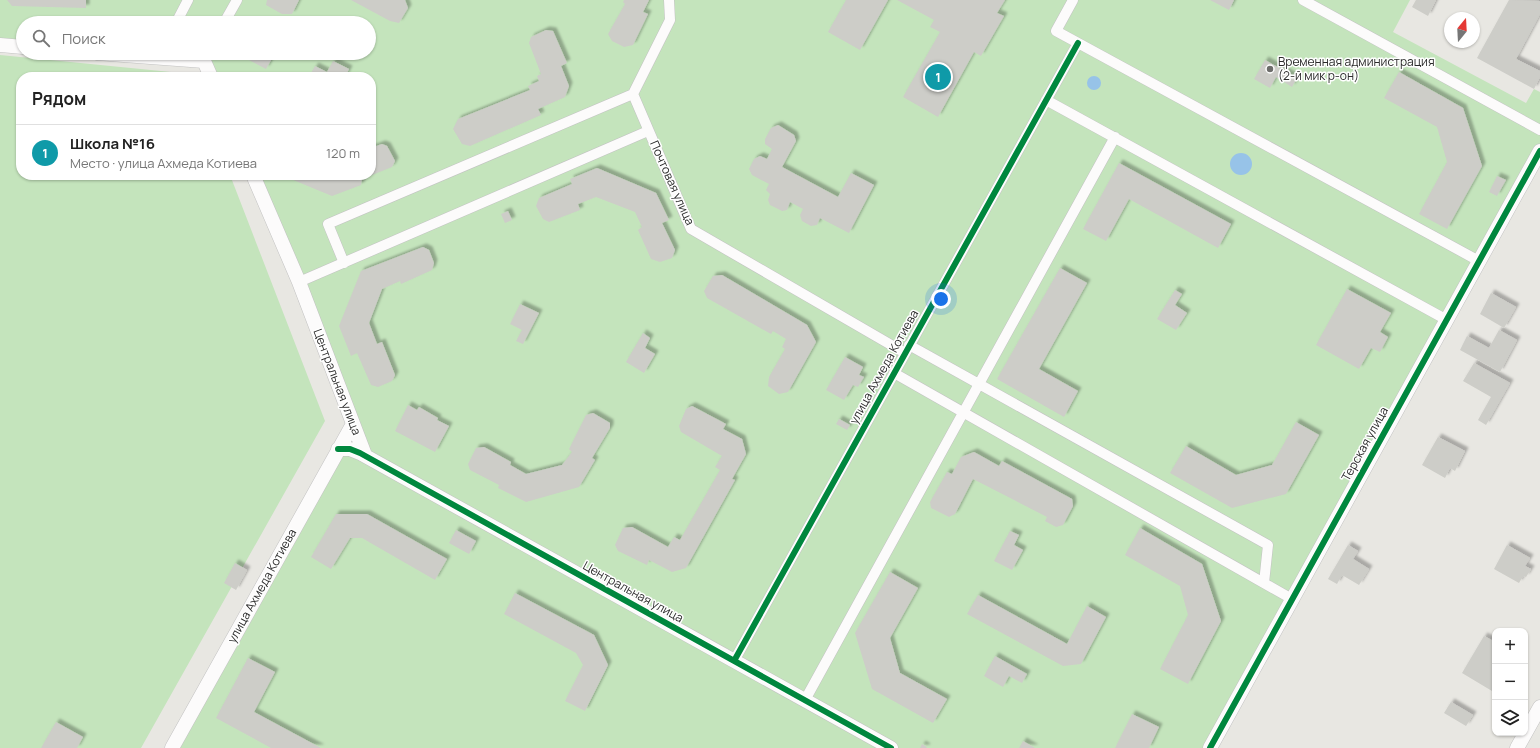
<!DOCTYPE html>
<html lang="ru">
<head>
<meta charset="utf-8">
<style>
	:root { --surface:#fff; --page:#f2f2f2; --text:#222; --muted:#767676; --line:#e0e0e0; --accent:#b45309 }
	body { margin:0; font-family:Manrope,sans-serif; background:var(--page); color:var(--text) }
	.controls { position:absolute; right:12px; bottom:12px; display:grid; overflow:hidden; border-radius:8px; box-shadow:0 1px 3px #0004 }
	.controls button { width:36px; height:36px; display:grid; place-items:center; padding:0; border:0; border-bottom:1px solid var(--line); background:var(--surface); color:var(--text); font:20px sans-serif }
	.compass { position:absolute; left:1444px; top:12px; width:36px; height:36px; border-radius:50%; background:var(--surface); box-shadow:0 1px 3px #0004; rotate:18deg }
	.you { position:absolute; left:941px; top:299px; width:14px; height:14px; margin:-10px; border:3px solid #fff; border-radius:50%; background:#1a73e8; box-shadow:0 0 0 6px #1a73e833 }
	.badge { display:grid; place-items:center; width:26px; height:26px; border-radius:50%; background:var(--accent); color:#fff; font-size:13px; font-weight:700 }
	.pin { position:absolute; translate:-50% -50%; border:2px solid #fff; box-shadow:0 1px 4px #0006 }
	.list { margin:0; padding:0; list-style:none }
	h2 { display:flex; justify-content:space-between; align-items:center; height:52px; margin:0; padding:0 16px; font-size:17px }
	h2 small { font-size:13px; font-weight:400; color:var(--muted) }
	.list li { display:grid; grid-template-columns:26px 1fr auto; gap:12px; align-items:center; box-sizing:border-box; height:56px; padding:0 16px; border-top:1px solid var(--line) }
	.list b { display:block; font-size:15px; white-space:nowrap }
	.list p { margin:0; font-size:13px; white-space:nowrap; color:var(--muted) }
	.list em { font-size:13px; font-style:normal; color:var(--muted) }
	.icon { flex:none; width:22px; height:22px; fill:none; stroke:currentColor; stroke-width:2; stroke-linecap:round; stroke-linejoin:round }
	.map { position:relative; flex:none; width:1540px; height:748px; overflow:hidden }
	.search { position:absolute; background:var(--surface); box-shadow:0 1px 3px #0004; left:16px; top:16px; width:360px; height:44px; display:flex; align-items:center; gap:10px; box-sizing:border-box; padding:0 14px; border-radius:22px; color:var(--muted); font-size:15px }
	.panel { position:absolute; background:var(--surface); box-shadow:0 1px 3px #0004; left:16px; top:72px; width:360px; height:108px; border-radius:16px }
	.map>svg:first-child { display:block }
	.green { fill:#c4e4bc }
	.water { fill:#97c3e8 }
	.building { fill:#cdcdc8; filter:url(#shadow) }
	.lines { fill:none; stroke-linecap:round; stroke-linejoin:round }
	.street-casing { stroke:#c2c2c2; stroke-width:11 }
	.secondary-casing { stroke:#c2c2c2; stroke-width:15 }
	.street { stroke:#fcfbfb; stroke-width:10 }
	.secondary { stroke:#fcfbfb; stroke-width:14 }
	.cycleway-casing { stroke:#fff; stroke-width:8 }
	.cycleway { stroke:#00873e; stroke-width:6 }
	.poi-dot { fill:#6d6d6b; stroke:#fff; stroke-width:1.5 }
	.labels { text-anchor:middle; stroke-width:3; stroke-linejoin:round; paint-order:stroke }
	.poi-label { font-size:12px; fill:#2b2b2b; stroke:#fff; text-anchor:start }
	.street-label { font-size:12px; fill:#2b2b2b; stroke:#fff }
</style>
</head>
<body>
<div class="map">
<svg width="1540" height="748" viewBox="0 0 1540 748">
	<defs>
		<filter id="shadow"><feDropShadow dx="3.5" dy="-3.5" stdDeviation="1" flood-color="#0004"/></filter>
	</defs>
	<rect width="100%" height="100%" fill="#e8e7e2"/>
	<path class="green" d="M0,0H1410L1393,32L1526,103L1534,89L1540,92V151L1210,748H172L353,424L253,175H371V77H211L204,61L97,53H369V23H23V47L0,45Z
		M0,55L191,74L192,77H21V175H230L325,421L141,748H0Z"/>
	<path class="water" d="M1087 83a7 7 0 1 1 14 0a7 7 0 1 1-14 0Z
		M1230 164a11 11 0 1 1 22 0a11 11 0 1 1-22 0Z"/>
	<path class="building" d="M7,0H86V8L12,6Z
		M267,0H299L292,14H282L266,5Z
		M351,0H405L408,8L399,23L390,21Z
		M624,0H649L643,12L648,14L633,45L624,47L612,41L608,34L625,4L623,2Z
		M846,0H888L860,50L828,32Z
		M897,0H1005L997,13L1004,16L981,56L974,52L938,117L903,97L940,32L930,27L934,20Z
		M1210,0H1234L1229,10Z
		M1416,0H1436L1428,16L1412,7Z
		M1509,0L1540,1V14L1516,59L1540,71V77L1534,89L1477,58Z
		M546,30L553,31L567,63L561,66L569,86L565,97L538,109L541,115L470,146L462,144L453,129L458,119L530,90L528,86L539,81L537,76L541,74L529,43L531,37Z
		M245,53H275L266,69L243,57Z
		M1265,60L1297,78L1292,87L1276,77L1270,88L1254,79Z
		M333,61L349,69L345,77H318L311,73L315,66L327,72Z
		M1399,72L1463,108L1482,166L1447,229L1419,214L1447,162L1437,127L1384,98Z
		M778,125L794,135L796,141L782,167L838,197L851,173L874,185L849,233L820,218L817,225L811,226L802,221L800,215L803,209L790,202L787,210L782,211L770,205L768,200L770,194L766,190L769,184L752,175L749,169L754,159L760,156L767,159L772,149L765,144V139L771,128Z
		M382,144L387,146L395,161L392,167L362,179L361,185L332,196L281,175H371V148Z
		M1119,163L1231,224L1218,248L1129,199L1106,241L1083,229Z
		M597,168L656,193L669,220L662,223L675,250L672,258L660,262L651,259L638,230L642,227L635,212L596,197L578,204L580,210L549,222L543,219L536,206L539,198L572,184L570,179Z
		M1497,176L1506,180L1497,196L1489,192Z
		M508,211L512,220L505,223L501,214Z
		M423,247L429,250L434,263L432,270L401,284L400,281L382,289L369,323L377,344L382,342L395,375L392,381L378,387L371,385L357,353L351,356L339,326L361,271Z
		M1060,268L1087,283L1039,369L1078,391L1064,417L997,379Z
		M722,275L807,325L816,342L788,392L779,394L768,386L769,377L785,349L782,347L786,339L773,331L771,334L707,298L704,291L713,276Z
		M1347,289L1391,313L1380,332L1388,337L1380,352L1371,348L1359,369L1316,345Z
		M1175,290L1182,294L1175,305L1187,313L1176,330L1157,319Z
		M1491,293L1516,307L1504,328L1480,314Z
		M520,304L539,313L523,344L516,341L522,330L510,324Z
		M1499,330L1517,340L1500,372L1460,350L1467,336L1489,348Z
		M643,333L650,338L645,348L655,354L644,373L626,362Z
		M845,357L863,367L859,375L864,377L858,387L853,385L844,400L826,390Z
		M1474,363L1510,383L1486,425L1478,420L1491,397L1463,381Z
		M408,405L417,410L419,407L438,418L437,420L449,426L435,452L395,431Z
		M692,406L726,424L723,429L742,439L746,454L732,479L735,480L686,568L672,572L649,560L647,565L618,551L615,545L623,528L632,527L668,547L674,537L680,540L720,470L715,467L722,456L681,432L679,426L686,409Z
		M593,413L610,423V428L592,458L595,460L579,487L526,502L498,488L499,485L470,470L468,464L476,448L484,447L511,462L510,465L526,474L562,465L572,452L569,449L586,415Z
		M839,419L850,425L847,430L836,424Z
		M1296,422L1319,435L1286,494L1232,508L1170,473L1186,446L1236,475L1272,465Z
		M1438,437L1465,451L1455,471L1450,468L1445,478L1422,465Z
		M974,452L999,466L1002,461L1072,499L1073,506L1063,525L1056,527L1045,521L1047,517L973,479L955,514L949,517L931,508L930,502L947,472L952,474L961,457Z
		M336,514H367L447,559L435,580L362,538H350L331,569L311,557Z
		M1140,528L1202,564L1221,621L1188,684L1160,669L1188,615L1180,586L1125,555Z
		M456,530L476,541L469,554L449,543Z
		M1010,531L1019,535L1014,545L1023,550L1012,570L994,561Z
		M1348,545L1358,551L1353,559L1369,569L1359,585L1342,575L1337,584L1328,579Z
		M1507,545L1530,558L1525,566L1531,569L1526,577L1523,576L1519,583L1494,569Z
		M235,563L247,570L236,590L224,583Z
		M890,572L918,588L890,638L900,673L947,699L933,723L872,689L855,633Z
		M515,593L594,635L608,665L585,711L565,701L583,665L576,653L504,614Z
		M978,595L1067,644L1087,606L1106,617L1081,664L1063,666L967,614Z
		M1484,636L1495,642V686L1492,691L1462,673Z
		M995,656L1027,674L1022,683L1009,676L1003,687L984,676Z
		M248,658L275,672L254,712L321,748H271L216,718Z
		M1451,702L1473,715L1466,726L1444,713Z
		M1132,714L1159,727L1149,748H1115Z
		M56,722L83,737L77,748H41Z
		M1023,741L1035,748H1019Z
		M922,744L927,747L926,748H920Z"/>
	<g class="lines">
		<g class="street-casing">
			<path id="street" d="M669,0L670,20L633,94L691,229L905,353
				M1073,0L1056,31L1479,261
				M1303,0L1540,130
				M176,23L188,0
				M224,23L237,0
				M1046,100L1447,320
				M344,263L328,224L633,94
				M299,282L648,131
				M909,345L1268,545L1264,583
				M894,373L1292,599
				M734,661L1078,43
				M805,700L1115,137"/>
		</g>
		<g class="secondary-casing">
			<path id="secondary" d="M0,45L23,47
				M97,53L204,61L211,77
				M253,175L299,282L365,455
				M338,449H350L360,453L891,748
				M172,748L353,424
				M1210,748L1540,151
				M1517,748L1540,707"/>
		</g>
		<use href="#street" class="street"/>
		<use href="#secondary" class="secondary"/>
		<g class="cycleway-casing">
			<path id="cycleway" d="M338,449H350L360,453L891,748
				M734,661L1078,43
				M1210,748L1540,151"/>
		</g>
		<use href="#cycleway" class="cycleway"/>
	</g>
	<circle class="poi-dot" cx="1270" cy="69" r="4"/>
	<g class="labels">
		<g class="poi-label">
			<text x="1278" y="66">Временная администрация<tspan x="1278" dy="14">(2-й мик р-он)</tspan></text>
		</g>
		<g class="street-label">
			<text transform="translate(672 183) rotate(66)" y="4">Почтовая улица</text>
			<text transform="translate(884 367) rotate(-61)" y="4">улица Ахмеда Котиева</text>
			<text transform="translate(337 382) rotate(69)" y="4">Центральная улица</text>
			<text transform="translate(1365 444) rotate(-61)" y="4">Терская улица</text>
			<text transform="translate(262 586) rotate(-61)" y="4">улица Ахмеда Котиева</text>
			<text transform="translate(633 592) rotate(29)" y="4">Центральная улица</text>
		</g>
	</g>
</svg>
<div class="controls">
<button>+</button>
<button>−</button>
<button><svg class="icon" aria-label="layers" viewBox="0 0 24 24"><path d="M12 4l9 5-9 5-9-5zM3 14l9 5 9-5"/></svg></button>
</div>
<svg class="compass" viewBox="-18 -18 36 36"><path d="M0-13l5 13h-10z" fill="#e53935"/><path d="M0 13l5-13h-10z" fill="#767676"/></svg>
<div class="you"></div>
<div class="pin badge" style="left:938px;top:77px;background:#0f9aa8">1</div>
<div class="search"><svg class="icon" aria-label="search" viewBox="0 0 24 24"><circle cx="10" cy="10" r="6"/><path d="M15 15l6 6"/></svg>Поиск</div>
<section class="panel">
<h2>Рядом<small></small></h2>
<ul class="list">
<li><span class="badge" style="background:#0f9aa8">1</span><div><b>Школа №16</b><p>Место · улица Ахмеда Котиева</p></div><em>120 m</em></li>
</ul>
</section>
</div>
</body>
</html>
